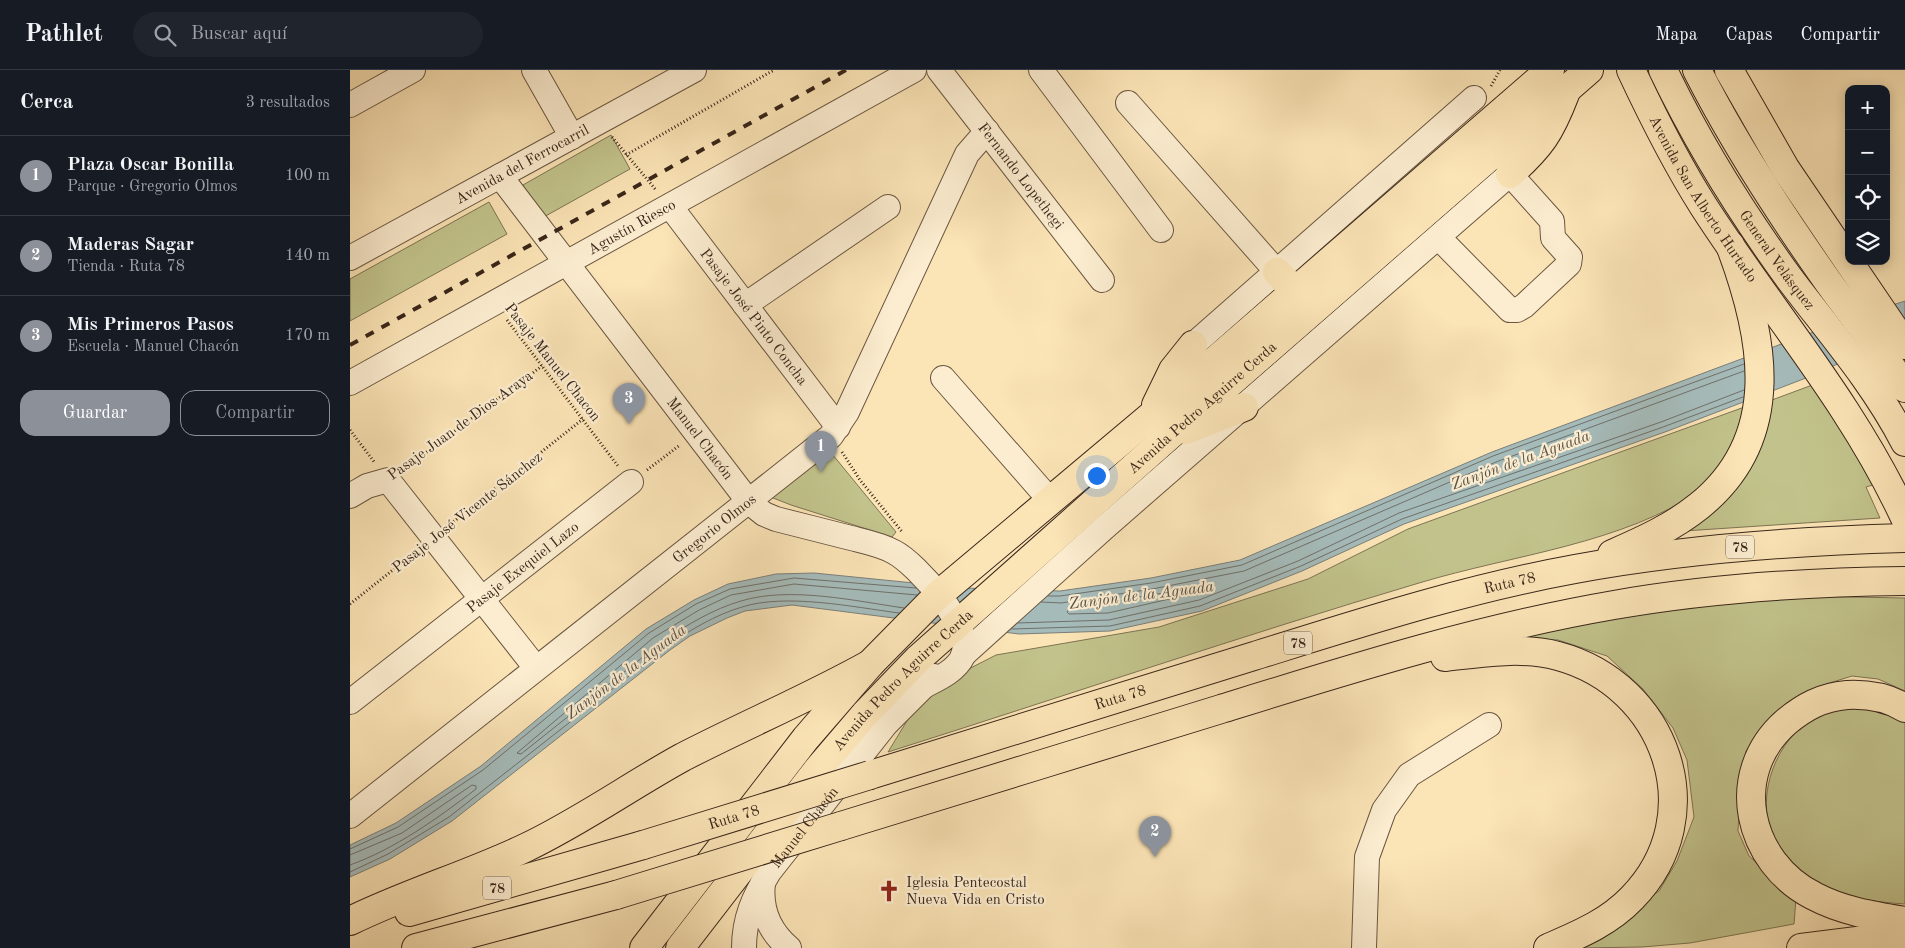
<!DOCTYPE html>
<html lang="es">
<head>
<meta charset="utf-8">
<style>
	:root { --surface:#171b24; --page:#20242c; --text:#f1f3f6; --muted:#9ea1a6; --line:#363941; --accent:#8c9099 }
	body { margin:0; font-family:"Old Standard TT",serif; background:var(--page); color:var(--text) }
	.controls { position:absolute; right:15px; top:15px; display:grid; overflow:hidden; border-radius:10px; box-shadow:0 2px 12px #0003 }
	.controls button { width:45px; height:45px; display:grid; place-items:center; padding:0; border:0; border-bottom:1px solid var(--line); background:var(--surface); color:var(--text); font:25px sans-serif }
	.you { position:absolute; left:746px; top:405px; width:18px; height:18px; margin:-12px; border:4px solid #fff; border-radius:50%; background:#1a73e8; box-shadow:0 0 0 8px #1a73e833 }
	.badge { display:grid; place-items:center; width:32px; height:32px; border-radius:50%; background:var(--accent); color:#fff; font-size:16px; font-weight:700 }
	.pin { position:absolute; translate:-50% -41px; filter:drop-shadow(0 1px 2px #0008) }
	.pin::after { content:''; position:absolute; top:26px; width:18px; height:15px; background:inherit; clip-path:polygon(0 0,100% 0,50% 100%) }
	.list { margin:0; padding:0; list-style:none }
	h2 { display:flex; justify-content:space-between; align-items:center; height:65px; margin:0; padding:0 20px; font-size:21px }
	h2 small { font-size:16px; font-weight:400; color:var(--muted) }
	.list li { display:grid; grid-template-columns:32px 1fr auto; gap:15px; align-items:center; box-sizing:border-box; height:80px; padding:0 20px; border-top:1px solid var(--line) }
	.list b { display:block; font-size:19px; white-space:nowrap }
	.list p { margin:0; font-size:16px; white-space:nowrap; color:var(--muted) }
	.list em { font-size:16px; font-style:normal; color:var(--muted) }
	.actions { display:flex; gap:10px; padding:15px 20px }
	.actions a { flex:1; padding:11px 0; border:1px solid var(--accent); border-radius:15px; text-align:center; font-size:18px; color:var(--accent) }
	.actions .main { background:var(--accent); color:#fff }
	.icon { flex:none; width:28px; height:28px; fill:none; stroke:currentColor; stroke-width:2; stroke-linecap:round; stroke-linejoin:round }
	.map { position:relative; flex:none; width:1555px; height:878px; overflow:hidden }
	header { display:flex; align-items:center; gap:30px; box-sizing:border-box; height:70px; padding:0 25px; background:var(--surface); border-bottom:1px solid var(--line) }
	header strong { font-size:24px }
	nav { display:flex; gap:28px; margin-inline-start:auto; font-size:18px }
	.search { width:350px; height:45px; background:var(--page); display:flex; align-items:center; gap:12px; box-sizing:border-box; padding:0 18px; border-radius:28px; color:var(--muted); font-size:19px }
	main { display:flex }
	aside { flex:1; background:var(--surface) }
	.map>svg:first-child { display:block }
	.green { fill:#c2c38c; stroke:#7e7453 }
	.water { fill:#a5bbba; stroke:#7a7f7a }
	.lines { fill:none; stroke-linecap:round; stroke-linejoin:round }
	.shore { stroke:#6f706a; stroke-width:1 }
	.minor-casing { stroke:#6a5641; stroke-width:26 }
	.major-casing { stroke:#39261a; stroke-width:30 }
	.highway-casing { stroke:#39261a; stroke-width:30 }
	.path { stroke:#39261a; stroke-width:3; stroke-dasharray:1 2.5; stroke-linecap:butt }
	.minor { stroke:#fcedd0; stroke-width:24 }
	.major { stroke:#fbe4b6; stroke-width:28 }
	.highway { stroke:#fbe4b6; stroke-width:28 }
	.rail { stroke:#39261a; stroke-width:4; stroke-dasharray:9 9; stroke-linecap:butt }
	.highway-bridge-casing { stroke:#39261a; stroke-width:30; stroke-linecap:butt }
	.highway-bridge { stroke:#fbe4b6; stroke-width:28 }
	.labels { text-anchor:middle; stroke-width:4.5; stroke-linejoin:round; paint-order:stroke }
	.shield { fill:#fcedd0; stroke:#746251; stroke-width:1 }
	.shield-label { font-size:14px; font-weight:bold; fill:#39261a }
	.street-label { font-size:15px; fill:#39261a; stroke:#fcedd0 }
	.poi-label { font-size:15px; fill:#39261a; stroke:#fcedd0; text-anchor:start }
	.water-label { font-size:16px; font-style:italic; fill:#59534a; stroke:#fcedd0 }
</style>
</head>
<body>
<header>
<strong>Pathlet</strong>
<div class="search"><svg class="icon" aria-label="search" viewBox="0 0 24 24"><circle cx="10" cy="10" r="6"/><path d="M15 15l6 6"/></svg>Buscar aquí</div>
<nav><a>Mapa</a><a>Capas</a><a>Compartir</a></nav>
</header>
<main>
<aside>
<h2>Cerca<small>3 resultados</small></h2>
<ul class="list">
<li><span class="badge">1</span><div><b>Plaza Oscar Bonilla</b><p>Parque · Gregorio Olmos</p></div><em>100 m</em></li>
<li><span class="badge">2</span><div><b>Maderas Sagar</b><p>Tienda · Ruta 78</p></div><em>140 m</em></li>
<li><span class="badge">3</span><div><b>Mis Primeros Pasos</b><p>Escuela · Manuel Chacón</p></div><em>170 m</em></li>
</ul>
<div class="actions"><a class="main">Guardar</a><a>Compartir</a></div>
</aside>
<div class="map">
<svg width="1555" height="878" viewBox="0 0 1555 878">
	<rect width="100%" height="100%" fill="#fbe4b6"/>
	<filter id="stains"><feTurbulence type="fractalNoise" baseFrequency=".004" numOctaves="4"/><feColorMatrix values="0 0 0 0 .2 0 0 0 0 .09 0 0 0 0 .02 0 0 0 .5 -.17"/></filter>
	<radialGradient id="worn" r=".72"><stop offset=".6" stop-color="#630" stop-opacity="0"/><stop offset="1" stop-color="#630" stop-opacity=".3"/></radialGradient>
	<path class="green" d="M261,65L280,99L192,148L173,115Z
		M139,132L157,164L0,251V209Z
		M1465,314L1526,414L1516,417L1530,448L1334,461L1411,364L1422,330Z
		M1400,335C1390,364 1382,400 1355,418C1271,475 1165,484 1069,513C891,566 715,626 538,682L563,641L609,604L646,585L809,557L958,509L1058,459Z
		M478,379L546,462L542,467L441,435L413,424Z
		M1447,526L1555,528V621L1528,609L1502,606L1470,616L1423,644L1396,681L1390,723L1388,761L1399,786L1446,828L1444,854L1340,873L1292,877L1229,878L1309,821L1327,791L1344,747L1337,690L1323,658L1293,619L1257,586L1208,570L1162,566L1289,540Z
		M1512,636L1555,646V834C1512,831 1464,825 1434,790C1430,785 1428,778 1425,773C1405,733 1421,678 1458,652C1475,641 1493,638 1512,636Z"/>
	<path class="water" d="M1555,231V264L1456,308L1315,362L1054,454L952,501L852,541L760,561L669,564L442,535L395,541L377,548L340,566L320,580L102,751L40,789L0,807V775L46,753L131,696L296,559L344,530L378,514L426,504L464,503L614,518L710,521L801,508L890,490L1142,382L1493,251Z"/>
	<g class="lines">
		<path class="shore" d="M846,518L848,521L846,523L758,543L719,544L717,542L719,539Z
			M698,526H710L801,513L892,495L1143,386L1394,294
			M691,532L711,533L802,519L894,501L1146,392L1394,301
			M554,538C505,531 440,516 391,531C363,539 337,555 313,571L171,684L167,683L303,568L349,540L381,525L444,514L567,525
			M668,553L759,550L849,530L948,491L1049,443L1311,352L1394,320
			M662,559L760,556L850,536L951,496L1052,449L1313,357L1393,327
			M0,779L48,757L133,700L299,563L346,534L380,519L444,508L566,518
			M0,785L52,763L122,715L126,716V719C88,748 45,779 0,795
			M0,802L38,784L99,747L317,576C340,560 365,545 392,537C436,523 503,537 549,543"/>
		<g class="minor-casing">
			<g id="minor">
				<path d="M184,0L222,67"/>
				<path id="s1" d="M589,0L752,210"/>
				<path d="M691,0L811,160"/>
				<path d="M778,33L927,202"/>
				<path d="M0,35L63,0"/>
				<path id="s2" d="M150,106L399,432L414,444L426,449C450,455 473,461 497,467C512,471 530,474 544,482C567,494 624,558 613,586C606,601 588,609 574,616"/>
				<path id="s3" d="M320,136L488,357"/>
				<path id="s4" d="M0,188L344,0"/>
				<path d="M395,235L538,137"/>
				<path d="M843,275L1124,28"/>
				<path d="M593,308L699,429"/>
				<path id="s5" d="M0,313L564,0"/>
				<path d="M0,426L17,416L38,410L186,598"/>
				<path d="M613,585L754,458L1160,104L1202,151L1203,168L1220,187L1219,194L1174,236L1167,240H1160L1088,167"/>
				<path id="s6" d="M0,632L281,412"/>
				<path id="s7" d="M0,746L481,366L497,342L617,84L637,61"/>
				<path d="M413,813C410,839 419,861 439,878"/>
				<path id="s8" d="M394,878C394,848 404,827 419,802L536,654L584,606"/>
				<path d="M1014,878L1017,787L1034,740L1059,705L1139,655"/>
			</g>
		</g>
		<g class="major-casing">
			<g id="major">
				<path id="s9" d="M1281,0C1303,47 1326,93 1354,137C1421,241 1503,335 1555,448"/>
				<path d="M1379,0L1435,98L1555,275"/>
				<path d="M1160,104C1191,76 1200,63 1215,24"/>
				<path d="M927,202L945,221"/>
				<path d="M806,335L823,300L843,275"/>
				<path d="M836,360L894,337"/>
				<path d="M1555,638C1537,627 1517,624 1497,625C1472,627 1454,637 1436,652C1377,704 1397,792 1464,826C1492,841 1524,846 1555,851"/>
				<path d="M294,878L456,668L520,594L588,525L801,346L1200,0"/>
				<path id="s10" d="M330,878L468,699L515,644L568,589L819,366L1239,0"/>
				<path d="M1451,878L1555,865"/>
			</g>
		</g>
		<g class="highway-casing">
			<g id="highway">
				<path id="s11" d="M1313,0C1348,73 1391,142 1439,208C1479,261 1524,312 1555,372"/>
				<path d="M1347,0C1385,75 1431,145 1479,213C1504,248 1532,281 1555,318"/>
				<path d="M1262,484C1292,471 1323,457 1349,436C1435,367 1414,265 1380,175"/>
				<path d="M1095,587C1132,583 1171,576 1208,586C1316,615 1363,745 1282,828C1258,853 1228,865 1198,878"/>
				<path id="s12" d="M520,705C648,665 776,625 904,586C1010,553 1115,519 1225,499C1333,479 1445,471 1555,468"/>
				<path d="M491,756C618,717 744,678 871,639C1000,599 1130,558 1264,535C1360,518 1458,512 1555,511"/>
				<path d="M59,842L293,775"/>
				<path d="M0,851C57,823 118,805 175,778C230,752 280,716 333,687C395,655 459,628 520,594"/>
				<path d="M66,878L266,825"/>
			</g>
		</g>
		<path class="path" d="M1141,16L1150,0
			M262,67L306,120
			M276,85L424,0
			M157,250L268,396
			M0,360L25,393
			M492,382L510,410L553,463
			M54,399L192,296
			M297,400L330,375
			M98,456L233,349
			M0,534L68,480"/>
		<use href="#minor" class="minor"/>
		<use href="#major" class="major"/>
		<use href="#highway" class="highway"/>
		<path class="rail" d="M0,275L496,0"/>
		<g class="highway-bridge-casing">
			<g id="highway-bridge">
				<path id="s13" d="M293,775L520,705"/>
				<path d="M266,825L491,756"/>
			</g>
		</g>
		<use href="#highway-bridge" class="highway-bridge"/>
	</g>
	<defs>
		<g id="church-bare" transform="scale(1.725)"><path d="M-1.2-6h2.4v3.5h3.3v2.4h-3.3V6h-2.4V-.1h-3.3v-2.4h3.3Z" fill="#8f2418" stroke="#fcedd0" stroke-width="2.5" paint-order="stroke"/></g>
	</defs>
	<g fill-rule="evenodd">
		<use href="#church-bare" x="539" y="821"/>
	</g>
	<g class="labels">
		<g class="shield">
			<rect x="1376" y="465.5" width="28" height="23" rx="4"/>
			<rect x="934" y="561.5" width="28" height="23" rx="4"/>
			<rect x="133" y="806.5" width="28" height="23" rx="4"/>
		</g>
		<g class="shield-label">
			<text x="1390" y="482">78</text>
			<text x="948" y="578">78</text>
			<text x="147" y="823">78</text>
		</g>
		<g class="street-label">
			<text dy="5" stroke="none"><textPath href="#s4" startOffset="196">Avenida del Ferrocarril</textPath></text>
			<text dy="5" stroke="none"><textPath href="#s1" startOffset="134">Fernando Lopethegi</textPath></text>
			<text dy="5" stroke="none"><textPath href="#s9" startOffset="148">Avenida San Alberto Hurtado</textPath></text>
			<text dy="5" stroke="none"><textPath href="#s5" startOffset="322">Agustín Riesco</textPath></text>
			<text dy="5" stroke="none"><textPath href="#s11" startOffset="222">General Velásquez</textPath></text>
			<text dy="5" stroke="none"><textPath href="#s3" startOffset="139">Pasaje José Pinto Concha</textPath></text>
			<text transform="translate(203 292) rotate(52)" y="5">Pasaje Manuel Chacon</text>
			<text dy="5" stroke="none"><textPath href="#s10" startOffset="754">Avenida Pedro Aguirre Cerda</textPath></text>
			<text transform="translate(110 355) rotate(-36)" y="5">Pasaje Juan de Dios Araya</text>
			<text dy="5" stroke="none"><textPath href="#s2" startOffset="330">Manuel Chacón</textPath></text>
			<text transform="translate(117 442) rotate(-38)" y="5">Pasaje José Vicente Sánchez</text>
			<text dy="5" stroke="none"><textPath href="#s7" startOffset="464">Gregorio Olmos</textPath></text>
			<text dy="5" stroke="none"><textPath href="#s6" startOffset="219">Pasaje Exequiel Lazo</textPath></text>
			<text dy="5" stroke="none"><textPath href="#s12" startOffset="668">Ruta 78</textPath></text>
			<text dy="5" stroke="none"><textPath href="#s10" startOffset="349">Avenida Pedro Aguirre Cerda</textPath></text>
			<text dy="5" stroke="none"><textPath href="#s12" startOffset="262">Ruta 78</textPath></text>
			<text dy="5" stroke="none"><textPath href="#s13" startOffset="95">Ruta 78</textPath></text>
			<text dy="5" stroke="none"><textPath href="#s8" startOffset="138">Manuel Chacón</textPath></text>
		</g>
		<g class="poi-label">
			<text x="556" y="817">Iglesia Pentecostal<tspan x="556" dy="17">Nueva Vida en Cristo</tspan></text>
		</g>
		<g class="water-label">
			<text transform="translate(1170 389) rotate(-20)" y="6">Zanjón de la Aguada</text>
			<text transform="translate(791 524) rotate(-7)" y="6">Zanjón de la Aguada</text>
			<text transform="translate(275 601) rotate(-37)" y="6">Zanjón de la Aguada</text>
		</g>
	</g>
	<rect width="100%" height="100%" filter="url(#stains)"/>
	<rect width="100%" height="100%" fill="url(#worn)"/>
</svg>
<div class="controls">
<button>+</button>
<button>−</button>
<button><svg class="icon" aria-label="locate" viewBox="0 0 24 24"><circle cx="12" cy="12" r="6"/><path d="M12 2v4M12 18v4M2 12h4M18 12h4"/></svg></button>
<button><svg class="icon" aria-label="layers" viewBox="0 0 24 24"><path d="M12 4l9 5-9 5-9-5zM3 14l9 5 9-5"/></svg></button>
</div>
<div class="you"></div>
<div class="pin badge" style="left:471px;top:402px">1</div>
<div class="pin badge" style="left:805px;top:787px">2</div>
<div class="pin badge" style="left:279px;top:354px">3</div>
</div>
</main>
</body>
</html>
